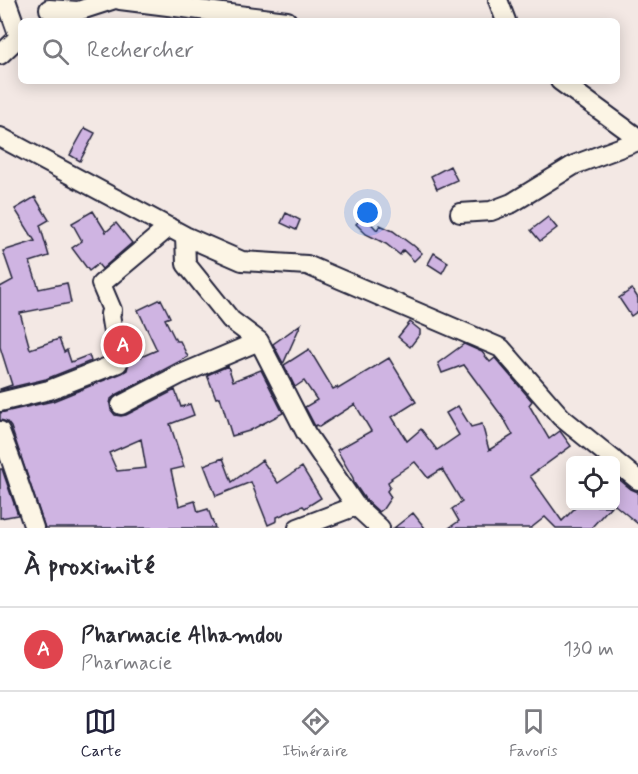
<!DOCTYPE html>
<html lang="fr">
<head>
<meta charset="utf-8">
<style>
	:root { --surface:#fff; --page:#f2f2f3; --text:#2b2b33; --muted:#7c7c81; --line:#e1e1e2; --accent:#22223b }
	body { margin:0; font-family:Mynerve,sans-serif; background:var(--page); color:var(--text) }
	.controls { position:absolute; right:18px; bottom:18px; display:grid; overflow:hidden; border-radius:9px; box-shadow:0 3px 15px #0003 }
	.controls button { width:54px; height:54px; display:grid; place-items:center; padding:0; border:0; border-bottom:2px solid var(--line); background:var(--surface); color:var(--text); font:30px sans-serif }
	.you { position:absolute; left:368px; top:213px; width:21px; height:21px; margin:-15px; border:4px solid #fff; border-radius:50%; background:#1a73e8; box-shadow:0 0 0 9px #1a73e833 }
	.badge { display:grid; place-items:center; width:39px; height:39px; border-radius:50%; background:var(--accent); color:#fff; font-size:20px; font-weight:700 }
	.pin { position:absolute; translate:-50% -50%; border:3px solid #fff; box-shadow:0 2px 6px #0006 }
	.list { margin:0; padding:0; list-style:none }
	h2 { display:flex; justify-content:space-between; align-items:center; height:78px; margin:0; padding:0 24px; font-size:26px }
	h2 small { font-size:20px; font-weight:400; color:var(--muted) }
	.list li { display:grid; grid-template-columns:39px 1fr auto; gap:18px; align-items:center; box-sizing:border-box; height:84px; padding:0 24px; border-top:2px solid var(--line) }
	.list b { display:block; font-size:22px; white-space:nowrap }
	.list p { margin:0; font-size:20px; white-space:nowrap; color:var(--muted) }
	.list em { font-size:20px; font-style:normal; color:var(--muted) }
	.icon { flex:none; width:33px; height:33px; fill:none; stroke:currentColor; stroke-width:2; stroke-linecap:round; stroke-linejoin:round }
	.map { position:relative; flex:none; width:638px; height:528px; overflow:hidden }
	.search { position:absolute; background:var(--surface); box-shadow:0 3px 15px #0003; left:18px; right:18px; top:18px; height:66px; display:flex; align-items:center; gap:15px; box-sizing:border-box; padding:0 21px; border-radius:9px; color:var(--muted); font-size:22px }
	.sheet { height:162px; background:var(--surface) }
	nav { display:flex; justify-content:space-around; align-items:center; box-sizing:border-box; height:84px; border-top:2px solid var(--line); background:var(--surface); font-size:16px; color:var(--muted) }
	nav a { display:grid; justify-items:center; gap:3px }
	nav .on { color:var(--accent) }
	.map>svg:first-child { display:block }
	.building { fill:#cfb4e2; stroke:#22223b; stroke-width:1.5; fill-rule:evenodd }
	.lines { fill:none; stroke-linecap:round; stroke-linejoin:round }
	.minor-casing { stroke:#22223b; stroke-width:22 }
	.minor { stroke:#fcf5e5; stroke-width:18 }
</style>
</head>
<body>
<div class="map">
<svg width="638" height="528" viewBox="0 0 638 528">
	<rect width="100%" height="100%" fill="#f3e8e4"/>
	<filter id="ink" filterUnits="userSpaceOnUse"><feTurbulence type="fractalNoise" baseFrequency=".0167" numOctaves="2"/><feDisplacementMap in="SourceGraphic" scale="12" xChannelSelector="R" yChannelSelector="G"/><feConvolveMatrix kernelMatrix="1 2 1 2 8 2 1 2 1" color-interpolation-filters="sRGB"/></filter>
	<g filter="url(#ink)">
		<path class="building" d="M85,128L95,133L80,161L70,155Z
			M450,166L457,180L437,189L431,176Z
			M35,197L49,220L40,225L49,256L30,262L39,289L67,283L71,303L20,313L30,349L59,339L64,352L67,350L71,362L89,355L91,361L46,379L0,390V389L12,385L0,347V287L13,280L3,251L35,241L15,209Z
			M93,211L106,232L116,223L132,243L102,269L98,264L89,271L72,248L82,241L72,223Z
			M286,213L300,220L296,230L281,223Z
			M364,216L377,230L380,225L393,231L412,245H413L422,253L414,261L403,250L400,255L386,244L366,234L356,224Z
			M548,217L557,228L540,241L531,230Z
			M434,253L448,262L442,273L428,264Z
			M632,289L638,298V311L631,316L619,298Z
			M161,299L170,317L165,319L176,341H180L188,357L116,395L111,399L110,404L111,410L115,415L121,416L126,415L175,390L181,407L190,404L194,415L170,424L184,467L171,470L179,506L195,501L198,512L208,509L215,528H45L11,427L7,422L0,420V413L53,401L122,373L127,370L129,362L157,350L138,310ZM141,439L146,468L117,471L109,453Z
			M410,322L420,330V334L410,347L398,337Z
			M301,324L284,362L283,363L273,344Z
			M464,344L482,352L490,362L495,358L532,401L529,405L549,439L560,431L571,446L530,476L562,521L577,506H611L591,528H556L545,517L531,528H449L459,521L452,509L462,502L442,469L428,478L415,462L391,478L392,479L388,482L390,487L387,491L391,497L383,509L379,512L365,499L354,483L353,478L337,450L371,431L355,404L319,427L317,425L315,426L305,407L317,400L304,381L295,387L284,365L309,349L333,389L337,387L338,389L389,358L416,402L392,417L407,441L421,429L437,450L459,435L446,413L458,406L471,427L482,424L489,450L513,435L504,419L464,365L442,373L438,363Z
			M228,366L233,381L261,370L283,413L249,431L232,436L220,397L216,398L207,375Z
			M223,458L232,482L262,460L278,483L302,467L321,498L305,508L303,506L277,517V521L268,525L251,482L216,496L204,465Z
			M0,469H2L18,515L0,518Z
			M615,476L631,489L638,492V524L615,505Z
			M413,513L425,528H394Z"/>
		<g class="lines">
			<g class="minor-casing">
				<path id="minor" d="M6,0L19,37
					M120,0L287,21
					M498,0L506,21
					M49,9L78,11L112,0
					M0,55L21,35
					M560,81L638,138
					M0,137L185,236L242,261L307,265L501,348L561,417L614,460
					M460,213L491,211L512,203L574,165L638,141
					M185,236L186,264L231,320L259,341L306,433L356,506L380,528
					M0,402L49,390L118,363L110,314L112,310L101,284L169,227
					M121,405L179,375L259,341
					M0,431L12,463L34,528
					M616,462L638,480
					M298,528L356,506"/>
			</g>
			<use href="#minor" class="minor"/>
		</g>
	</g>
</svg>
<div class="controls">
<button><svg class="icon" aria-label="locate" viewBox="0 0 24 24"><circle cx="12" cy="12" r="6"/><path d="M12 2v4M12 18v4M2 12h4M18 12h4"/></svg></button>
</div>
<div class="you"></div>
<div class="pin badge" style="left:123px;top:345px;background:#e0444e">A</div>
<div class="search"><svg class="icon" aria-label="search" viewBox="0 0 24 24"><circle cx="10" cy="10" r="6"/><path d="M15 15l6 6"/></svg>Rechercher</div>
</div>
<section class="sheet">
<h2>À proximité<small></small></h2>
<ul class="list">
<li><span class="badge" style="background:#e0444e">A</span><div><b>Pharmacie Alhamdou</b><p>Pharmacie</p></div><em>130 m</em></li>
</ul>
</section>
<nav>
<a class="on"><svg class="icon" aria-label="map" viewBox="0 0 24 24"><path d="M3 6l6-2 6 2 6-2v14l-6 2-6-2-6 2zM9 4v14M15 6v14"/></svg>Carte</a>
<a><svg class="icon" aria-label="directions" viewBox="0 0 24 24"><path d="M12 3l9 9-9 9-9-9zM9 14v-3h6M13 9l2 2-2 2"/></svg>Itinéraire</a>
<a><svg class="icon" aria-label="saved" viewBox="0 0 24 24"><path d="M7 4h10v16l-5-4-5 4z"/></svg>Favoris</a>
</nav>
</body>
</html>
